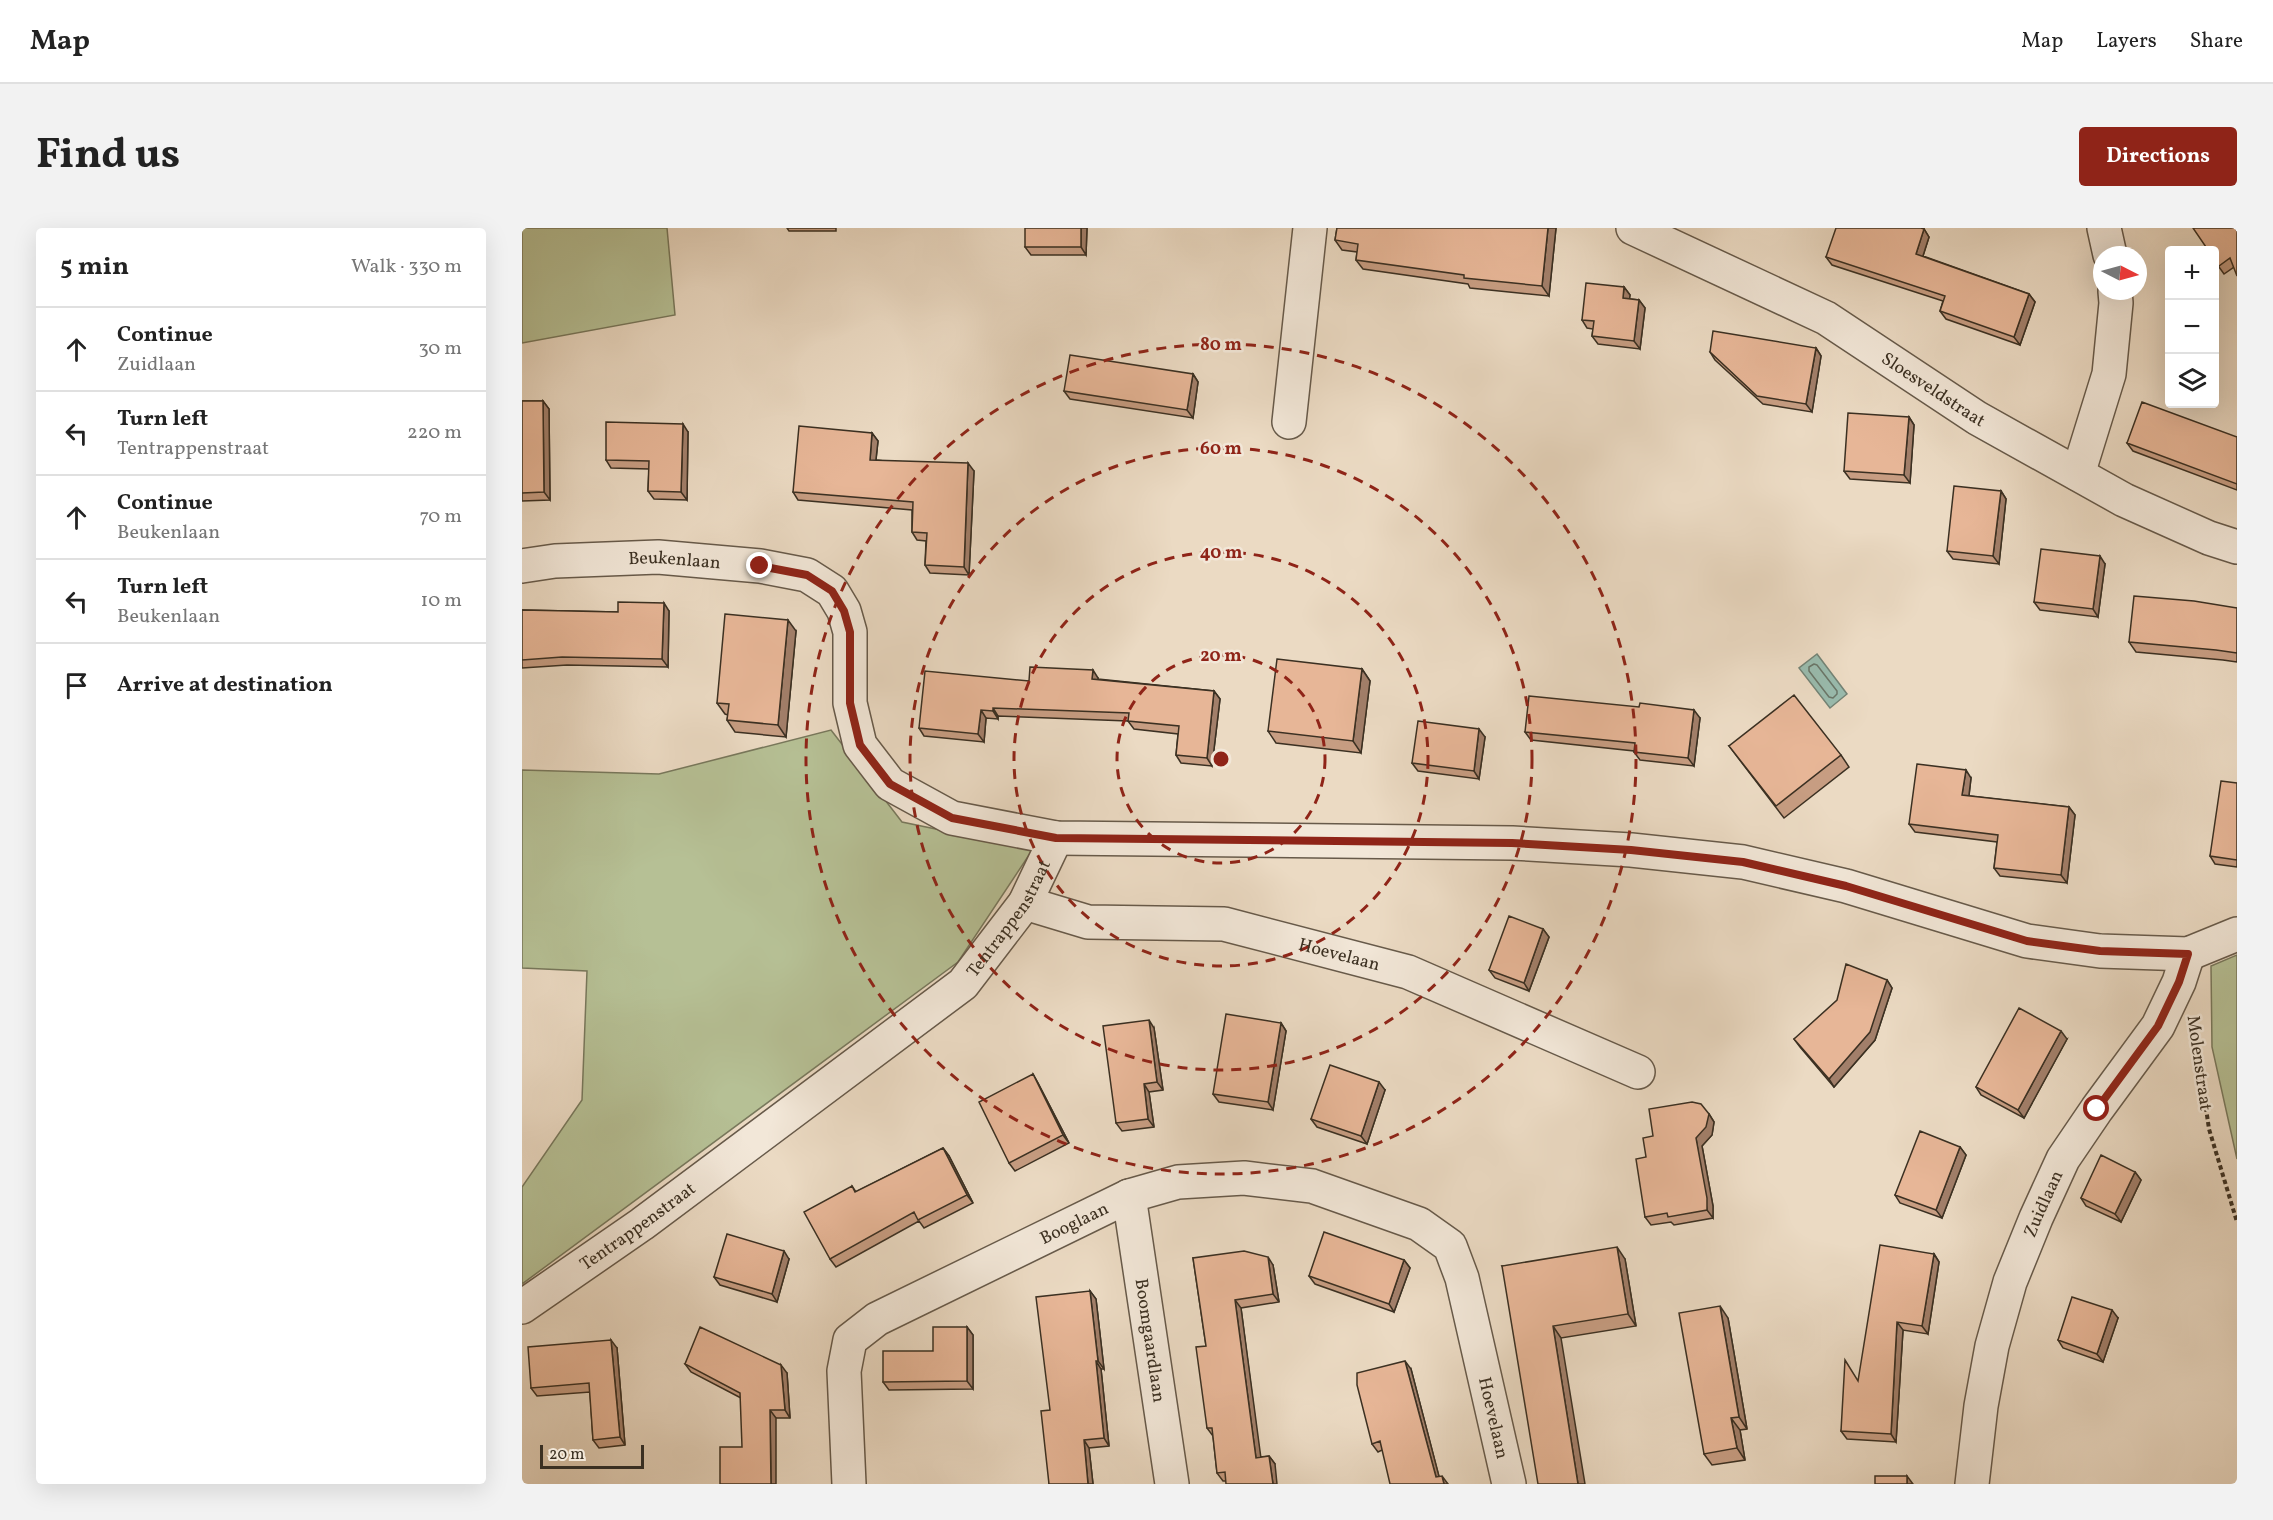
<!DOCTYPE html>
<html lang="en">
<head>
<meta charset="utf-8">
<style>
	:root { --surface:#fff; --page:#f2f2f2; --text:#222; --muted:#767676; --line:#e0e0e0; --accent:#8f2418 }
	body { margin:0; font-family:Vollkorn,serif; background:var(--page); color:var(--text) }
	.controls { position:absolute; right:18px; top:18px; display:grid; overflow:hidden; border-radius:6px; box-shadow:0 6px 24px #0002 }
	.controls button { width:54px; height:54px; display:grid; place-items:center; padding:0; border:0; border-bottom:2px solid var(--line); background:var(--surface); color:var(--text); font:30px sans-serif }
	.compass { position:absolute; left:1571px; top:18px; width:54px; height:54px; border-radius:50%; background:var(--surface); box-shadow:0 6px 24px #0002; rotate:96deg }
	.scale { position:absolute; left:18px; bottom:15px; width:104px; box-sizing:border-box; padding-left:6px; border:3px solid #3b3022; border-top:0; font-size:16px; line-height:21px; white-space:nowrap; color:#3b3022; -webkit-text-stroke:4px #f2e7d8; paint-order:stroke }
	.stop { position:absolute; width:18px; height:18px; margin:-14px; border:4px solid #8f2418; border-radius:50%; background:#fff }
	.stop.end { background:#8f2418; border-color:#fff; box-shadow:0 2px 6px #0008 }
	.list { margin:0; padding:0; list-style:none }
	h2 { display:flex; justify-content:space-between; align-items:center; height:78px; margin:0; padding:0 24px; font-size:26px }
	h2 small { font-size:20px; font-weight:400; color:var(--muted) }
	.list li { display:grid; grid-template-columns:39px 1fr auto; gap:18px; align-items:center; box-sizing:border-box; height:84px; padding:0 24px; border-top:2px solid var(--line) }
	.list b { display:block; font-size:22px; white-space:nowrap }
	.list p { margin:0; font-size:20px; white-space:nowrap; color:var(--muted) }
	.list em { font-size:20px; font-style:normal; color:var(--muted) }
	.icon { flex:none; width:33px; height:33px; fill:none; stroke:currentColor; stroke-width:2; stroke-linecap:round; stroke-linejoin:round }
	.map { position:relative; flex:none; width:1715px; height:1256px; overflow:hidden; border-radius:6px }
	header { display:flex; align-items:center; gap:36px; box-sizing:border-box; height:84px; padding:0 30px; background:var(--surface); border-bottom:2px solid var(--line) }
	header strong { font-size:28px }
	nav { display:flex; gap:33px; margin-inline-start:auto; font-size:21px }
	.intro { display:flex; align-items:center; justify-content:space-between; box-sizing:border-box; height:144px; padding:0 36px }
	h1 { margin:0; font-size:42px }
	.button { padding:15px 27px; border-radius:6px; background:var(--accent); color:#fff; font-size:21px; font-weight:700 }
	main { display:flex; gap:36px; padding:0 36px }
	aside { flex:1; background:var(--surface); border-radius:6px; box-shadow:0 6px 24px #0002 }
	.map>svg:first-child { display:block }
	.green { fill:#b6c095; stroke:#78785c; stroke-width:1.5 }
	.water { fill:#99bbad; stroke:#738375; stroke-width:1.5 }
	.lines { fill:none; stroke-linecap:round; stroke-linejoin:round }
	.shore { stroke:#6a7668; stroke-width:1.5 }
	.minor-casing { stroke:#675a4a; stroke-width:36 }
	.path { stroke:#3b3022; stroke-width:4; stroke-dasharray:4.5 3; stroke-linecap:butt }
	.minor { stroke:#f2e7d8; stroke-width:33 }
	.wall { fill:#c79d82; stroke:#3b3022; stroke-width:1.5 }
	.shaded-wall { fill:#a27f6a; stroke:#3b3022; stroke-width:1.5 }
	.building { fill:#e7b697; stroke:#3b3022; stroke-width:1.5 }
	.route { stroke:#8f2418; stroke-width:8 }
	.ring { fill:none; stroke:#8f2418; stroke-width:3; stroke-dasharray:10 8 }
	.labels { text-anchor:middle; stroke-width:5; stroke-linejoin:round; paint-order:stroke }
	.street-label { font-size:18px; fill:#3b3022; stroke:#f2e7d8 }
	.centre { fill:#8f2418; stroke:#f2e7d8; stroke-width:3 }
	.ring-label { font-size:18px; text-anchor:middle; font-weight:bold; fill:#8f2418; stroke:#f2e7d8; stroke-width:5; stroke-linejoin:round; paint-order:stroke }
</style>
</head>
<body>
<header>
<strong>Map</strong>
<nav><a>Map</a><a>Layers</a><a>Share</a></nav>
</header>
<div class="intro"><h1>Find us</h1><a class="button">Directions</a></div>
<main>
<aside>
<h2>5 min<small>Walk · 330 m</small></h2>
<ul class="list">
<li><svg class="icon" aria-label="ahead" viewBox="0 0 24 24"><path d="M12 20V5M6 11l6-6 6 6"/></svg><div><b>Continue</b><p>Zuidlaan</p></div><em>30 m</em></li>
<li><svg class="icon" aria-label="left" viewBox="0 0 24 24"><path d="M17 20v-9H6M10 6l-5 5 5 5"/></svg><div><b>Turn left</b><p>Tentrappenstraat</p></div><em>220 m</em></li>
<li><svg class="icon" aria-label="ahead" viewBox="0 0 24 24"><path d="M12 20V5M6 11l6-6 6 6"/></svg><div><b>Continue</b><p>Beukenlaan</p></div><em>70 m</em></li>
<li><svg class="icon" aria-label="left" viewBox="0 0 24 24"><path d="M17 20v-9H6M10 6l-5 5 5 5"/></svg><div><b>Turn left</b><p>Beukenlaan</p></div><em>10 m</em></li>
<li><svg class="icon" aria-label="arrive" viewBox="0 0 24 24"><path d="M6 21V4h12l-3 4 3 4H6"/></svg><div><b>Arrive at destination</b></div></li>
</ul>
</aside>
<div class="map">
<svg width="1715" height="1256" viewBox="0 0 1715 1256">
	<rect width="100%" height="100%" fill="#ebdac3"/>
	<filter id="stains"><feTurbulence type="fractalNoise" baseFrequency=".00333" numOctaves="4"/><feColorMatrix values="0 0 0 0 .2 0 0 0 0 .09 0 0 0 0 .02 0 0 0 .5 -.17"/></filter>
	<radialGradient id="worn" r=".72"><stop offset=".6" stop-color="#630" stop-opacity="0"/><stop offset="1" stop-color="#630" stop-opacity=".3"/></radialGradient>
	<path class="green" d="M0,0H145L153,87L0,115Z
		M309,502L380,594L511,621L436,734L0,1056V959L60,872L65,743L0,740V542L137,546Z
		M1715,727V931L1690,819L1689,738Z"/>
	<path class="water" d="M1295,426L1325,466L1308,480L1277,440Z"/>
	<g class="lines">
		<path class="shore" d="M1292,436L1295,437L1315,463V466L1311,470L1307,469L1287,443V439Z"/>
		<g class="minor-casing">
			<g id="minor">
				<path id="s1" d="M1111,0L1304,90L1455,190L1602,272L1687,310L1715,319"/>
				<path d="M1582,0L1588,27"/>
				<path d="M767,194L788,0"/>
				<path d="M1556,246L1587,146L1594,75L1593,63"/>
				<path id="s2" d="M0,338L33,333L136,329L238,338L285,347L310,363L322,383L328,404V475L338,517L368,556L430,590L534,610L990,615L1109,622L1221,634L1324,658L1505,713L1578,723L1666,726L1715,706"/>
				<path id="s3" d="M503,675L566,694L702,696L886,744L1116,844"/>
				<path id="s4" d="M607,968L650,1256"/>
				<path id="s5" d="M0,1079L120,996L441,756L503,675L534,610"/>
				<path id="s6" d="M327,1256L322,1143L328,1112L355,1091L607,968L656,954L722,950L790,958L897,996L928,1018L940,1050L987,1256"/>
				<path id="s7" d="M1450,1256L1459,1178L1470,1118L1488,1054L1514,990L1541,931L1575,881L1636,798L1657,754L1666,726"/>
			</g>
		</g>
		<path class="path" d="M1673,805L1687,901L1715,994"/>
		<use href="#minor" class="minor"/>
	</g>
	<path class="wall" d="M265,0H314V3H267Z
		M565,0L564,27H509L503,19Z
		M815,0H1034L1027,68L948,60L946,56L841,41L834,32L835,24L820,22L813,12Z
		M1715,0L1712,39L1702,46L1692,32Z
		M1402,1L1407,9L1401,28L1507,66L1513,74L1498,117L1424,91L1418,83L1421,73L1310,37L1304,29Z
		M1102,59L1108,67L1107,71L1117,72L1123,80L1118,121L1076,116L1070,108L1071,101L1065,100L1060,92Z
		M1294,120L1299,128L1290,184L1241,176L1193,132L1188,124Z
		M671,146L676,154L671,190L548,171L542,163Z
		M0,173H21L27,181L28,272L0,273Z
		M1387,189L1392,197L1388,255L1328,251L1322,243Z
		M166,204L165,272L132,271L126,263L127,241L89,240L84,232Z
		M350,205L356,213L354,232L452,243L447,347L408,345L403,337L404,313L395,312L390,304V282L276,272L271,264Z
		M1715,209V262L1611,223L1605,215Z
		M1479,263L1484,271L1477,336L1431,331L1425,323Z
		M1583,336L1576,389L1518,382L1512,374Z
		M1715,380V434L1701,432L1614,424L1607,414Z
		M0,382L96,384L147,383L146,439L45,437L0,440Z
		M274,403L264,509L213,504L205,492L206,487L203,486L195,475Z
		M840,441L848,453L839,525L754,515L746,503Z
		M576,450V451L692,463L698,471L690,538L659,535L654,527L656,506L612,501L606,493L476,488V491L464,490L462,514L402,508L397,500L507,453Z
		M1178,490L1172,538L1118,532L1112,524V523L1009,512L1003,504Z
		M963,509L957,551L896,543L890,535Z
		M1207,518L1319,527L1327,539L1262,590Z
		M1449,550L1447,568L1547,579L1553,587L1545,655L1478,648L1472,640L1475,614L1393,604L1387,596Z
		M1715,555V639L1693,636L1688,628Z
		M1021,701L1027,709L1007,763L973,750L967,742Z
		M1365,752L1370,760L1353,812L1312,859L1278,819L1272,811Z
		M759,795L764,803L751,882L697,874L691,866Z
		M632,800L641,862L627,864L632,899L600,903L594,895Z
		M1545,811L1502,890L1459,867L1454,859Z
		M511,846L516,855L547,915L493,943L487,935Z
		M863,862L845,916L795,899L789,891Z
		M1187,886L1192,894L1190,907L1180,918L1191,978V990L1152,997L1149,994L1129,997L1123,989L1124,929Z
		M1438,919L1444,927L1420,990L1378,975L1373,967Z
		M421,920L427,928L451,975L402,1000L397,993L314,1039L308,1031L330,958L334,964Z
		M1613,944L1619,952L1599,994L1564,978L1559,970Z
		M1412,1026L1417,1034L1406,1106L1381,1102L1374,1214L1325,1211L1319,1203L1336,1153Z
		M671,1030L751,1037L757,1074L719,1080L738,1229L747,1228L753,1236L704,1253H701L695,1245L691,1208L685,1200L684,1118Z
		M267,1031L255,1074L198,1057L192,1049Z
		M1103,1031L1114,1098L1039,1110L980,1038Z
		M882,1032L888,1040L872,1084L793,1056L787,1048Z
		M568,1063L574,1071L582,1141H579L587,1218L567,1220L571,1256H527L528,1182Z
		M1206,1090L1225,1201L1218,1202L1223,1232L1190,1237L1182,1226Z
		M1596,1090L1581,1134L1541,1120L1536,1112Z
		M445,1099L451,1107V1161L367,1162L361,1154L411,1123Z
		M95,1120L103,1217L77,1220L71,1212L68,1164L15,1168L9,1160Z
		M163,1136L265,1145L268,1190H254L219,1170L169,1144Z
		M889,1141L917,1249L926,1256L860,1222L856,1224L850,1216Z"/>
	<path class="shaded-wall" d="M559,0H565L564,27L559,19Z
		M1026,0H1034L1027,68L1020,58Z
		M1402,1L1407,9L1399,34L1394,26Z
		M1102,59L1108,67L1107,78L1101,70Z
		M1507,66L1513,74L1498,117L1492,109Z
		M1117,72L1123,80L1118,121L1112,113Z
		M1294,120L1299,128L1290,184L1284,176Z
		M671,146L676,154L671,190L665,182Z
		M21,173L27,181L28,272L22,264Z
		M1387,189L1392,197L1388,255L1382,247Z
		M161,196L166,204L165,272L159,264Z
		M350,205L356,213L353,240L348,232Z
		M446,235L452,243L447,347L442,339Z
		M1479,263L1484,271L1477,336L1471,328Z
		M1578,328L1583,336L1576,389L1571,381Z
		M142,375L147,383L146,439L140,431Z
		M266,392L274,403L264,509L256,497Z
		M840,441L848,453L839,525L831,513Z
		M571,442L576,450V459L570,451Z
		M692,463L698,471L690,538L685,530Z
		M471,480L476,488V491L471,483Z
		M459,482L464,490L462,514L456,506Z
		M1172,482L1178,490L1172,538L1166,530Z
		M957,501L963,509L957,551L952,543Z
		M1444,542L1449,550L1446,575L1440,567Z
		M1547,579L1553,587L1545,655L1539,647Z
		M1021,701L1027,709L1007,763L1002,755Z
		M1365,752L1370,760L1353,812L1312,859L1307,851Z
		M627,792L632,800L641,862L635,854Z
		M759,795L764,803L751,882L746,874Z
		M1539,803L1545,811L1502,890L1496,882Z
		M511,846L516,855L547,915L541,907Z
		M857,854L863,862L845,916L839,908Z
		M622,856L627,864L632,899L626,891Z
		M1187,886L1192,894L1190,907L1180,918L1191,978V990L1185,982L1174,910Z
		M1438,919L1444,927L1420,990L1414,982Z
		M421,920L427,928L451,975L445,967Z
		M1613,944L1619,952L1599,994L1593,986Z
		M1095,1019L1103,1031L1114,1098L1106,1086Z
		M262,1023L267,1031L255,1074L250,1066Z
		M1412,1026L1417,1034L1406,1106L1400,1098Z
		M746,1029L751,1037L757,1074L751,1066Z
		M882,1032L888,1040L872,1084L867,1076Z
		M568,1063L574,1071L582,1141L576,1133Z
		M713,1072L719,1080L740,1238L734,1230Z
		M1198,1078L1206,1090L1225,1201L1217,1189Z
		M1590,1082L1596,1090L1581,1134L1575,1126Z
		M1375,1094L1381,1102L1374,1214L1369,1206Z
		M1031,1098L1039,1110L1063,1256H1056Z
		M445,1099L451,1107V1161L445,1153Z
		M89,1112L95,1120L103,1217L98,1209Z
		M574,1133L579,1141L587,1218L582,1210Z
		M883,1133L889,1141L919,1256L914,1249Z
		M259,1137L265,1145L268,1190L263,1182Z
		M248,1182L254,1190V1256H249Z
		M1209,1190L1218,1202L1223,1232L1215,1220Z
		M562,1212L567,1220L571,1256H566Z
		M747,1228L753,1236L755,1256H751Z
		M920,1248L926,1256H922Z
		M1385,1248L1391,1256H1385Z"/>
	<path class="building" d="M503,0H559V19H503Z
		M815,0H1026L1020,58L942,50V47L834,32L836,16L813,12Z
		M1314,0H1399L1402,1L1394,26L1507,66L1492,109L1418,83L1423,68L1304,29Z
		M1671,0H1715V48L1708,30L1697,38L1692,32V22H1686Z
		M1064,55L1102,59L1101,70L1117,72L1112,113L1070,108L1072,93L1060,92Z
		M1191,103L1294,120L1284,176L1235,168L1188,124Z
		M548,127L671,146L665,182L542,163Z
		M0,173H21L22,264L0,265Z
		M1620,174L1715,209V256L1605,215Z
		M1326,185L1387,189L1382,247L1322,243Z
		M84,194L161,196L159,264L126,263L127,233L84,232Z
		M277,198L350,205L348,232L446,235L442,339L403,337L405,305L390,304L391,274L271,264Z
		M1432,258L1479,263L1471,328L1425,323Z
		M1519,321L1578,328L1571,381L1512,374Z
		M1612,368L1672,373L1715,380V425L1694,422L1607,414Z
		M96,374L142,375L140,431L40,429L0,432V382L96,384Z
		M203,386L266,392L256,497L205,492L207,476L195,475Z
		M755,431L840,441L831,513L746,503Z
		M508,439L571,442L570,451L692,463L685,530L654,527L657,498L606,493L607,485L471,480V483L459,482L456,506L397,500L403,443L507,453Z
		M1272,467L1319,527L1254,578L1207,518Z
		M1007,468L1117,479L1118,475L1172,482L1166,530L1112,524L1113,515L1003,504Z
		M896,493L957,501L952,543L890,535Z
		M1395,536L1444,542L1440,567L1547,579L1539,647L1472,640L1476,607L1387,596Z
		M1699,553L1715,555V632L1688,628Z
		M987,688L1021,701L1002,755L967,742Z
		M1324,736L1365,752L1348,804L1307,851L1272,811L1315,772Z
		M1497,780L1539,803L1496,882L1454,859Z
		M704,786L759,795L746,874L691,866Z
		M627,792L635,854L622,856L626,891L594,895L581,798Z
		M808,837L857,854L839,908L789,891Z
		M511,846L541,907L487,935L457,874Z
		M1170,874L1179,876L1187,886L1184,899L1174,910L1185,970V982L1146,989L1145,985L1123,989L1114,931L1124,929L1121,910L1131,908L1127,881Z
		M1398,903L1438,919L1414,982L1373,967Z
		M421,920L445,967L396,992L392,984L308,1031L282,984L330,958L333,964Z
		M1579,927L1613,944L1593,986L1559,970Z
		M802,1004L882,1032L867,1076L787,1048Z
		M205,1006L262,1023L250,1066L192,1049Z
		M1358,1017L1412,1026L1400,1098L1375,1094L1369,1206L1319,1203L1323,1132L1336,1153Z
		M1095,1019L1106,1086L1031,1098L1056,1256H1016L980,1038Z
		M722,1023L746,1029L751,1066L713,1072L734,1230L747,1228L751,1256H704L703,1244L695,1245L690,1200H685L674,1119L684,1118L671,1030Z
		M568,1063L576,1133H574L582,1210L562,1212L566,1256H527L519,1183L528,1182L514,1069Z
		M1550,1069L1590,1082L1575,1126L1536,1112Z
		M1198,1078L1217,1189L1209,1190L1215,1220L1182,1226L1157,1085Z
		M178,1099L259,1137L263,1182H248L249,1256H198V1219H220L218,1165L163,1136Z
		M411,1099H445V1153L361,1154V1123H411Z
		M89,1112L98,1209L71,1212L67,1155L9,1160L6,1119Z
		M883,1133L914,1249L920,1248L922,1256H868L858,1213L850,1216L835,1157V1145Z
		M1353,1248H1385V1256H1353Z"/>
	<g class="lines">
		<path class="route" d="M238,338L285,347L310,363L322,383L328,404V475L338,517L368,556L430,590L534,610L990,615L1109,622L1221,634L1324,658L1505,713L1578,723L1666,726L1657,754L1636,798L1575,881"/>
	</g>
	<g class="ring">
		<circle cx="699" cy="531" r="104"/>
		<circle cx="699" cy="531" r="207"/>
		<circle cx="699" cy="531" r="311"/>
		<circle cx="699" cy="531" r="415"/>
	</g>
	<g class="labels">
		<g class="street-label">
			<text dy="6" stroke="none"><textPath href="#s1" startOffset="342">Sloesveldstraat</textPath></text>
			<text dy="6" stroke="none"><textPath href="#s2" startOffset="153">Beukenlaan</textPath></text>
			<text dy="6" stroke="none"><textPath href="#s5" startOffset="627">Tentrappenstraat</textPath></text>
			<text dy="6" stroke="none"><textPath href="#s3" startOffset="321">Hoevelaan</textPath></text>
			<text transform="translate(1678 835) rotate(82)" y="6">Molenstraat</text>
			<text dy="6" stroke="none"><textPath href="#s7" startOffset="291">Zuidlaan</textPath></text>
			<text dy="6" stroke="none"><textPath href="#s6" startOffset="398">Booglaan</textPath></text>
			<text dy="6" stroke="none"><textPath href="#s5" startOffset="141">Tentrappenstraat</textPath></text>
			<text dy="6" stroke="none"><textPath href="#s4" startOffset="146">Boomgaardlaan</textPath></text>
			<text dy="6" stroke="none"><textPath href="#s6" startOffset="974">Hoevelaan</textPath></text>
		</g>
	</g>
	<circle cx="699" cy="531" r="9" class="centre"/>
	<g class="ring-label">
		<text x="699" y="122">80 m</text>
		<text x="699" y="226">60 m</text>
		<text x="699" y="330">40 m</text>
		<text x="699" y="433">20 m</text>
	</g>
	<rect width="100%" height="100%" filter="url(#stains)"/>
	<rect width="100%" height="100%" fill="url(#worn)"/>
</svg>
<div class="controls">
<button>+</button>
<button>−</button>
<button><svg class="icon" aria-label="layers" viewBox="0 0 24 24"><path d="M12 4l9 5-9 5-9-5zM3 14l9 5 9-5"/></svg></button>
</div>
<svg class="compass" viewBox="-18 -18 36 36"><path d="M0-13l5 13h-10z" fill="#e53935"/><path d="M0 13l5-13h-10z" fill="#767676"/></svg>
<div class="scale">20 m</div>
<div class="stop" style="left:1575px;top:881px"></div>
<div class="stop end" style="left:238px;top:338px"></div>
</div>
</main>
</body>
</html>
